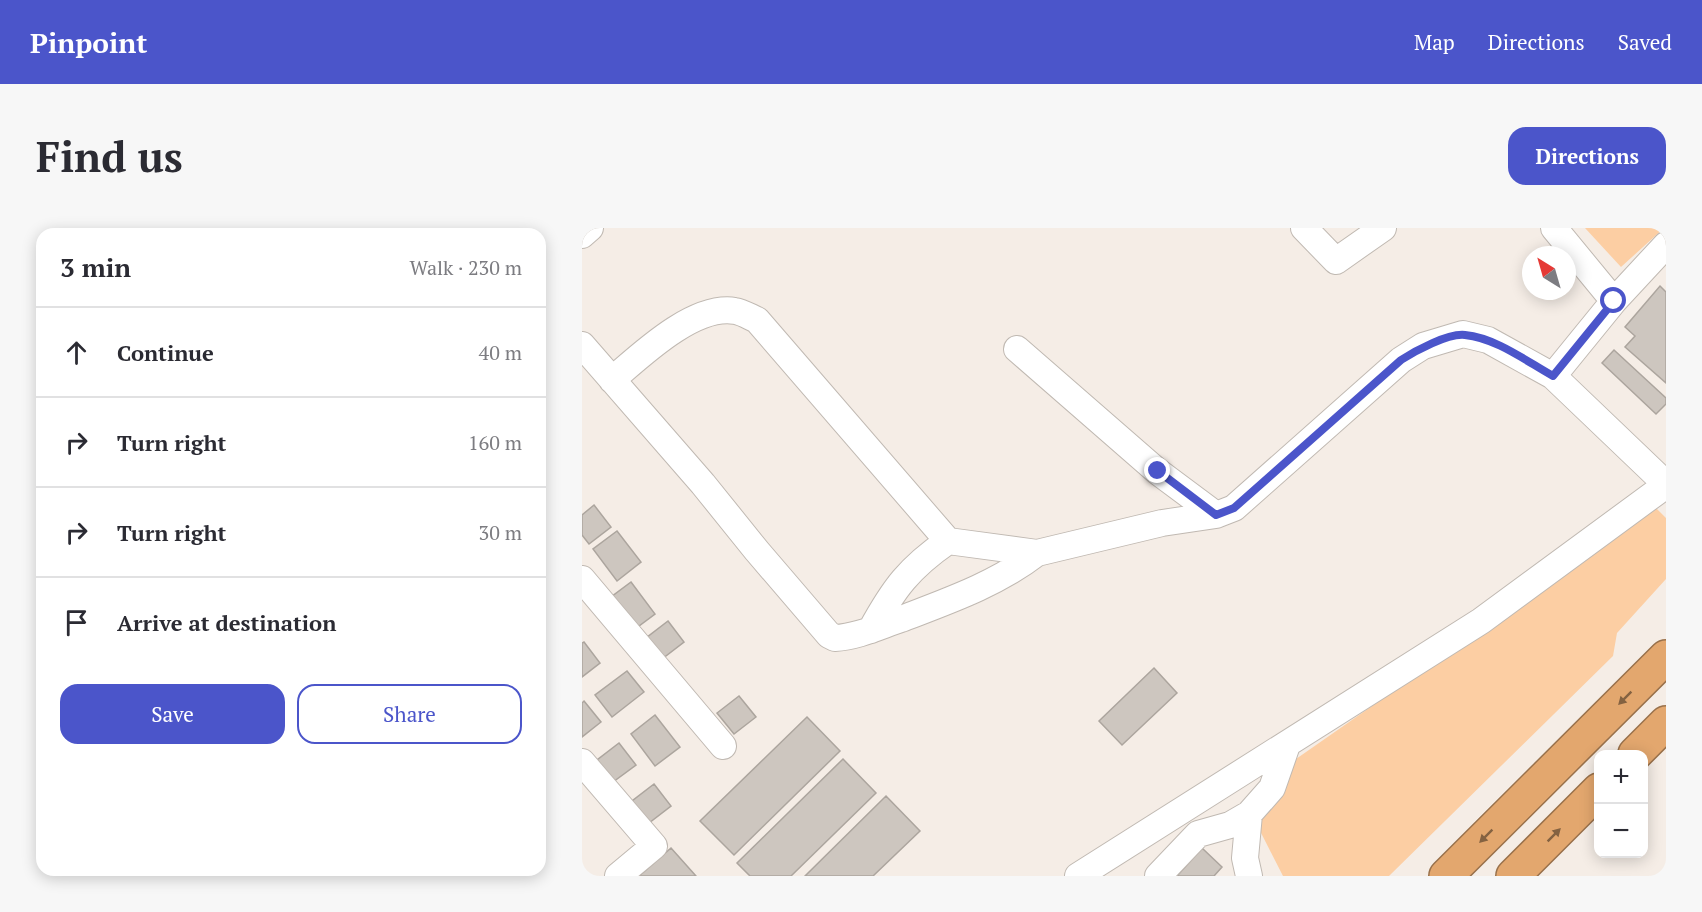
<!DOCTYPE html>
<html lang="en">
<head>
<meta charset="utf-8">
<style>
	:root { --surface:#fff; --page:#f7f7f7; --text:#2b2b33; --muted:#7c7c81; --line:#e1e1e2; --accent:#4b55ca }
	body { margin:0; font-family:"PT Serif",serif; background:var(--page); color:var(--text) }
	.controls { position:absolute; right:18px; bottom:18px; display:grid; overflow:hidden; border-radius:12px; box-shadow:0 3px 15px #0003 }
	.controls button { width:54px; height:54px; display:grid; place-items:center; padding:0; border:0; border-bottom:2px solid var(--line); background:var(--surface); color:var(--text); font:30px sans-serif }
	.compass { position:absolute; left:940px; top:18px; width:54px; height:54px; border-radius:50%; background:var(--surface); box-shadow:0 3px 15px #0003; rotate:323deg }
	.stop { position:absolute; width:18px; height:18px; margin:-14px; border:4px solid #4b55ca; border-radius:50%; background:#fff }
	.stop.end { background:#4b55ca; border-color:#fff; box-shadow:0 2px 6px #0008 }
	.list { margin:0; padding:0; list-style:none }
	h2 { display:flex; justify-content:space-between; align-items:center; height:78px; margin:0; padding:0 24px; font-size:26px }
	h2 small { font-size:20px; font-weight:400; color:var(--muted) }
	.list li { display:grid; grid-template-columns:39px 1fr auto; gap:18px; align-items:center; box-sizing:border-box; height:90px; padding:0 24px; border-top:2px solid var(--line) }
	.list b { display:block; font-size:22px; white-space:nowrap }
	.list em { font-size:20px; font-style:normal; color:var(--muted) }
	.actions { display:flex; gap:12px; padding:18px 24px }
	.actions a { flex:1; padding:14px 0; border:2px solid var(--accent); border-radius:18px; text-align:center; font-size:21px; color:var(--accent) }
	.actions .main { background:var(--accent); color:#fff }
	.icon { flex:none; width:33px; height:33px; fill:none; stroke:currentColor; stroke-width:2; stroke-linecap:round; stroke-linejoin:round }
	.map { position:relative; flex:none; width:1084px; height:648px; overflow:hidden; border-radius:18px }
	header { display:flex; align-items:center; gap:36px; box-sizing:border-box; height:84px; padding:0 30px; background:var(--accent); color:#fff }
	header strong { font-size:28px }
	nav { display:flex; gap:33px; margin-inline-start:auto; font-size:21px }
	.intro { display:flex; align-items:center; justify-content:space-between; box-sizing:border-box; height:144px; padding:0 36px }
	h1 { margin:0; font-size:42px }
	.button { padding:15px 27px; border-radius:18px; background:var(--accent); color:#fff; font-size:21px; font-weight:700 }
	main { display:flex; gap:36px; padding:0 36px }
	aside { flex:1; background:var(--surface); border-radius:18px; box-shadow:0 3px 15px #0003 }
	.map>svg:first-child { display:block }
	.green { fill:#fccea3 }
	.building { fill:#cdc6bf; stroke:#aca59e; stroke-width:1.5 }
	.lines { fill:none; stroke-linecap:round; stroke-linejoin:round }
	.minor-casing { stroke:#c0b9b2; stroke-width:28 }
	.highway-casing { stroke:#99714b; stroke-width:36 }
	.minor { stroke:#fff; stroke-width:26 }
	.highway { stroke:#e3a76e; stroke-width:33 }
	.oneway { fill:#846241 }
	.route { stroke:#4b55ca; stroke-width:8 }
</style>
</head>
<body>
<header>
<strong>Pinpoint</strong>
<nav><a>Map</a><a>Directions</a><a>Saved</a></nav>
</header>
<div class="intro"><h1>Find us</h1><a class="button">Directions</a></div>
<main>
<aside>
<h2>3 min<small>Walk · 230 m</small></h2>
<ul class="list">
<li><svg class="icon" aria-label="ahead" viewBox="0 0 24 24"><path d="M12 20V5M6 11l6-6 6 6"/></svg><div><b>Continue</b></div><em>40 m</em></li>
<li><svg class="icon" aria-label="right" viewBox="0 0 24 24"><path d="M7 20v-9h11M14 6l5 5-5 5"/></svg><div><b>Turn right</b></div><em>160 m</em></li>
<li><svg class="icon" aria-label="right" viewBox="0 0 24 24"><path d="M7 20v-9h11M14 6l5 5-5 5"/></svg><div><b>Turn right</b></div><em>30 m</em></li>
<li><svg class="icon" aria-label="arrive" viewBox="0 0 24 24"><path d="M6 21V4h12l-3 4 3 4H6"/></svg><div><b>Arrive at destination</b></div></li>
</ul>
<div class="actions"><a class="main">Save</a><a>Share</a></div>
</aside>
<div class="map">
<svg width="1084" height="648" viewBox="0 0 1084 648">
	<rect width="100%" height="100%" fill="#f5ede6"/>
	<path class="green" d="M1003,0H1082L1039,39Z
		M1074,280L1084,290V351L1035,405L1031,428L807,648H701L674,595L714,531Z"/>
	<path class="building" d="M1078,58L1084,64V155L1043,119L1053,108L1043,99Z
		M1032,122L1084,170V176L1074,186L1020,135Z
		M12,277L29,299L7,316L0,307V287Z
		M35,303L59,334L35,353L11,321Z
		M49,354L73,386L49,404L25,372Z
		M86,393L102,414L80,431L64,410Z
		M2,414L18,435L0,449V415Z
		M572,440L595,465L540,517L517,493Z
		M45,443L62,464L30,489L13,467Z
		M157,468L174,489L152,506L135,485Z
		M2,473L19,494L0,509V475Z
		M73,487L98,519L73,538L49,506Z
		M225,489L258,523L152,627L118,593Z
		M37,515L54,537L31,554L15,532Z
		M261,531L294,565L209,648H168L155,635Z
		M72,556L89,578L67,595L50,573Z
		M304,568L338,603L291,648H223Z
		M89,620L114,648H57Z
		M620,620L640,639L632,648H595Z"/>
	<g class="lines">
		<g class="minor-casing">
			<path id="minor" d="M722,0L754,33L801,0
				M972,0L1032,73
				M0,7L8,0
				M0,117L121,256L175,323L247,407L253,410C275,409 298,398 319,391C366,373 415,356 455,325
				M435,121L575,243L634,287
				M971,148L1032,73L1084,17
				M30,152C59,127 112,76 153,83C160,84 168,89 175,92L366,313
				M0,351L141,518
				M289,402C312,360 327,340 366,313L455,325L580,295L634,287L652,280L819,132L841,118L881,106L906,112L971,148L1084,256
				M0,534L72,618L36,648
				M496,648L899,393L1084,257
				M576,648L616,606L648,597L667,586
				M667,648L663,630L667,586L690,560L705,517"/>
		</g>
		<g class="highway-casing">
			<path id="highway" d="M1053,526L1084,495
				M864,648L1084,429
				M931,648L1017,562"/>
		</g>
		<use href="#minor" class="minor"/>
		<use href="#highway" class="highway"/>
	</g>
	<defs><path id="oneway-solid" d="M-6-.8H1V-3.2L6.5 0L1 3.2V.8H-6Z" transform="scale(1.5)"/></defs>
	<g class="oneway">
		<use href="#oneway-solid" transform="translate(1043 470) rotate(135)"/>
		<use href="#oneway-solid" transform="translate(972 607) rotate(-45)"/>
		<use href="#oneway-solid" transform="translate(904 608) rotate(135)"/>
	</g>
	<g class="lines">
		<path class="route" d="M576,243L634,287L652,280L819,132C833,123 866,105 883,107C914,110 944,133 971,148L1032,73"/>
	</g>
</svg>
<div class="controls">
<button>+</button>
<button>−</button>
</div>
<svg class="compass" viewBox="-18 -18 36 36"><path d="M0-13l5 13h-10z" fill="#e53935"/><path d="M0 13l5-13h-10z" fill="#7c7c81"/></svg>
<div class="stop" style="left:1032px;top:73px"></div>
<div class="stop end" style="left:576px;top:243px"></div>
</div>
</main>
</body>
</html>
